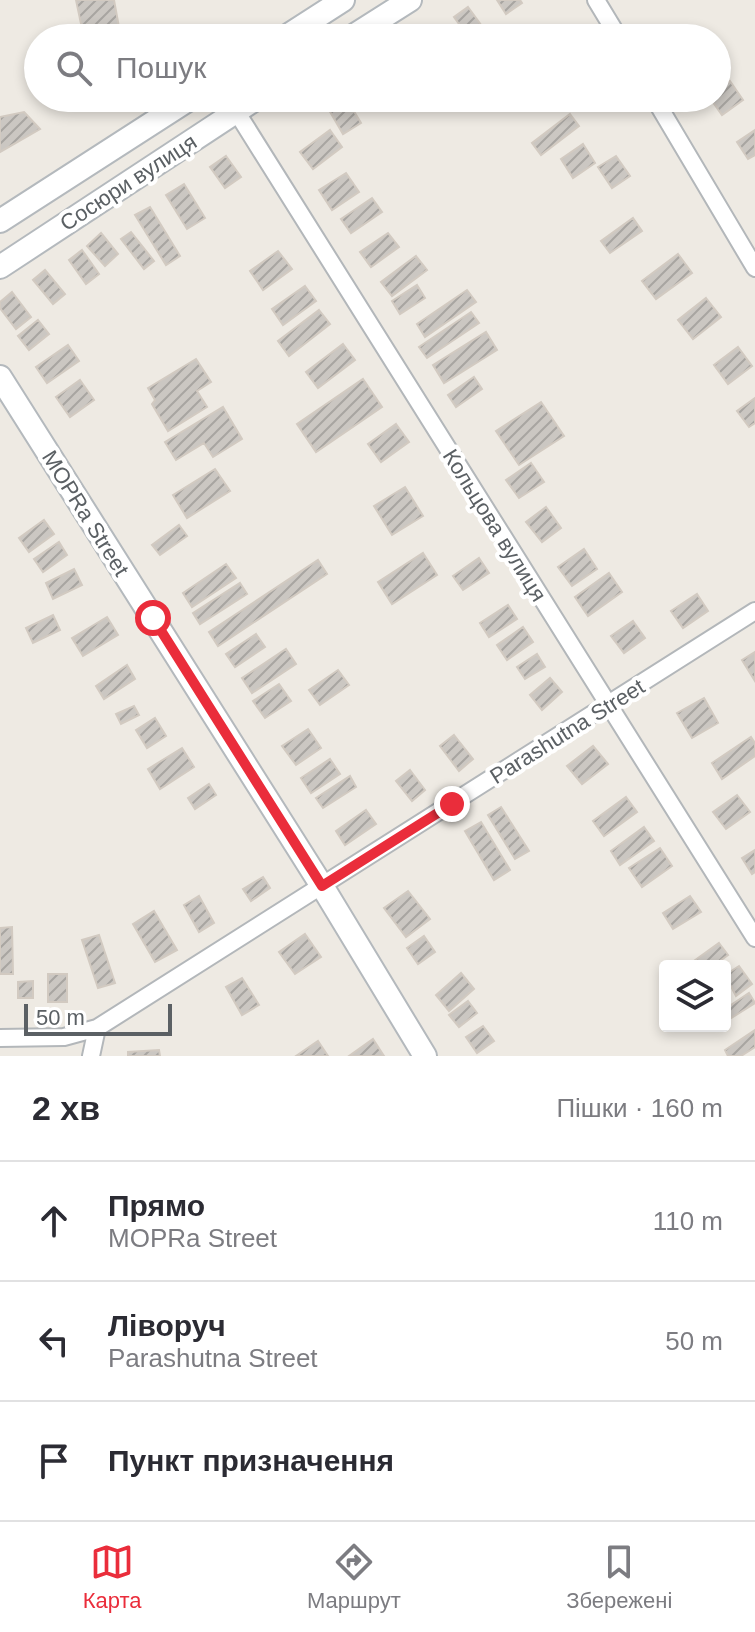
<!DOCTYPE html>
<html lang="uk">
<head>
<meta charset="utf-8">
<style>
	:root { --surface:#fff; --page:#f7f7f7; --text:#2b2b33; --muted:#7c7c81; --line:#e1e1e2; --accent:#ea2d3b }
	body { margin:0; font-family:Helvetica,sans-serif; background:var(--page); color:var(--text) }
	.controls { position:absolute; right:24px; bottom:24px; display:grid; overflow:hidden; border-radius:8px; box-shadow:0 4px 12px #0003 }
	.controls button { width:72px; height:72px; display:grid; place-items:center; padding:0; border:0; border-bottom:2px solid var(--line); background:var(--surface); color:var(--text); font:40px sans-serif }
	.scale { position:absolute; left:24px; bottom:20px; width:148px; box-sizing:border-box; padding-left:8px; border:4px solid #5b6064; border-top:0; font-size:22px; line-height:28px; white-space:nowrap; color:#5b6064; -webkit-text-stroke:6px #fff; paint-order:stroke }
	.stop { position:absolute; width:24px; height:24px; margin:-18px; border:6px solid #ea2d3b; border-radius:50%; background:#fff }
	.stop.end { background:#ea2d3b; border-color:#fff; box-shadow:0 2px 8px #0008 }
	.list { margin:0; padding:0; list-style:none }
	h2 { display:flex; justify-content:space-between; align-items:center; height:104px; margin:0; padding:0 32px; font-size:34px }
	h2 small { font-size:26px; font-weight:400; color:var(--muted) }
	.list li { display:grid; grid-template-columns:52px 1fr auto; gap:24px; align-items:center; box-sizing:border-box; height:120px; padding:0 32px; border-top:2px solid var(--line) }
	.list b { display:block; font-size:30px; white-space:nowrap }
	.list p { margin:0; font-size:26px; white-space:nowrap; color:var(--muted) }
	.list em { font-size:26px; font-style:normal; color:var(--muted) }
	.icon { flex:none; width:44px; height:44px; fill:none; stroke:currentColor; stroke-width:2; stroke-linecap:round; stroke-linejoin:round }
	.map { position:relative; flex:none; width:755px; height:1056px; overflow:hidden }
	.search { position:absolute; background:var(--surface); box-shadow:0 4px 12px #0003; left:24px; right:24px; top:24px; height:88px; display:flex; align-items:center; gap:20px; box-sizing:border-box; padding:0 28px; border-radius:44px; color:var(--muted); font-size:30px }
	.sheet { height:464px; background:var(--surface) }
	nav { display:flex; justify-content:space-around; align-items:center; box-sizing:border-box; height:112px; border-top:2px solid var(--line); background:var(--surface); font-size:22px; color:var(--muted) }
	nav a { display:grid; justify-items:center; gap:4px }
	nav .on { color:var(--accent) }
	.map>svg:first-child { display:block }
	.building { fill:url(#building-hatch); stroke:#d2cac1; stroke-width:2 }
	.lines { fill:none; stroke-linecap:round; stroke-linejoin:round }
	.street-casing { stroke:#b3b7ba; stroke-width:20 }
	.secondary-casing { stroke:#b4b9bd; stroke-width:26 }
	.street { stroke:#fff; stroke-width:16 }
	.secondary { stroke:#fff; stroke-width:22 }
	.route { stroke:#ea2d3b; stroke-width:10 }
	.labels { text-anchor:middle; stroke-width:8; stroke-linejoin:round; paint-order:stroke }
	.street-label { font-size:22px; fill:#5b6064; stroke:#fff }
</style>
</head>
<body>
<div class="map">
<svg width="755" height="1056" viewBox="0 0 755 1056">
	<defs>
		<pattern id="building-hatch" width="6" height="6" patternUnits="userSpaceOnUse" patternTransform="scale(2)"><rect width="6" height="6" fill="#cbc7c2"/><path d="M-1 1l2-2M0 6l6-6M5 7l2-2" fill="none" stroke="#a8a5a1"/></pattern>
	</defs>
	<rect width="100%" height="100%" fill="#eeeae3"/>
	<path class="building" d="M76,0H114L121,38H84Z
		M497,0H520L522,3L506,14Z
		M468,7L487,33L480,38H469L454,17Z
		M730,81L743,100L722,115L710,98H717V90Z
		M322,98H346L361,123L343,134Z
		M549,98H573L557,109Z
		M24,112L40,129L0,152V117Z
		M570,114L579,126L541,155L532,143Z
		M330,130L342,147L313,169L300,152Z
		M755,130V155L748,159L737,142Z
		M583,144L595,163L573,178L561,159Z
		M226,156L241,177L225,188L210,167Z
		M616,156L630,176L612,188L598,167Z
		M346,173L359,192L332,210L319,190Z
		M184,184L205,218L187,229L166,195Z
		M372,198L382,212L351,233L341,219Z
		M150,207L180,256L166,265L135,215Z
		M633,218L642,231L610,253L601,241Z
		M131,232L154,261L144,269L121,239Z
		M101,233L118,254L105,266L87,246Z
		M388,233L399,247L371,267L360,252Z
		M82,250L99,274L86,284L69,260Z
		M278,251L292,269L263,290L250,271Z
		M678,254L692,273L656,299L642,281Z
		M416,256L427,270L392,296L381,282Z
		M45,270L65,294L53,304L33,280Z
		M417,285L425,298L400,314L392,301Z
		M305,286L316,301L283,325L272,309Z
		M467,290L476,302L425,337L417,324Z
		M12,292L31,317L16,329L0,308V302Z
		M706,298L721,317L693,339L678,320Z
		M319,310L330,324L289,356L278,341Z
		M471,312L479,323L427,358L419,347Z
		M38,320L49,334L29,350L18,336Z
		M486,332L497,350L444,383L433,365Z
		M343,344L355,360L318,388L306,372Z
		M68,345L79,361L47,383L36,367Z
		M738,347L752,366L728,384L714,365Z
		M196,359L211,382L197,391L207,407L168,431L152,404L155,400L148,388Z
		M474,377L482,389L456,407L448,395Z
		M363,379L382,407L316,452L297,424Z
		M80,380L94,400L70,417L56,397Z
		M755,398V423L749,427L737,411Z
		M541,402L564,436L519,465L496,431Z
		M223,407L242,439L213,457L204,443L176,460L165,442Z
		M396,424L409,442L381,462L368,444Z
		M531,463L544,482L519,498L506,480Z
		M215,469L230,491L187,518L173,495Z
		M405,487L423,516L392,535L374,506Z
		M546,507L561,528L542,542L526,522Z
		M44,520L54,534L29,552L19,538Z
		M179,525L187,536L160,555L152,545Z
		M59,542L67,555L43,572L34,559Z
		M584,549L597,569L572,586L558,567Z
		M423,553L437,575L392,604L378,582Z
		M479,558L489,573L463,590L453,576Z
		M318,560L327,574L218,646L209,632Z
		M226,564L236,578L192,607L183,593Z
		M74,569L82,585L53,599L46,583Z
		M609,573L622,592L588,616L575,597Z
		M240,583L247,594L200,624L193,613Z
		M697,594L708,611L683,628L671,611Z
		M508,605L517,619L489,637L480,623Z
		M53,615L60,630L33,643L26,628Z
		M107,617L118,635L83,656L72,638Z
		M633,621L645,638L624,653L611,636Z
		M523,627L533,642L507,660L497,645Z
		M256,634L265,647L235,667L226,654Z
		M286,649L296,664L252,693L242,678Z
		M755,652V681L742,660Z
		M537,654L545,667L525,679L517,667Z
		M127,665L135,679L104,699L96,686Z
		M338,670L349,685L320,705L309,690Z
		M550,678L562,692L542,710L530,695Z
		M279,684L291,701L265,718L253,701Z
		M704,698L718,723L692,738L677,713Z
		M134,706L139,715L121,724L116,714Z
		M155,718L166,736L147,748L136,730Z
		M308,729L321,748L296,765L282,746Z
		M454,735L473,759L459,771L440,746Z
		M751,737L755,743V756L722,779L712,763Z
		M593,746L608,764L582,784L567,766Z
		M182,748L194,767L160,789L148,769Z
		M330,759L340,774L311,793L301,778Z
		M410,770L425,790L412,801L396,781Z
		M350,776L356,787L323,808L316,798Z
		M209,784L216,795L195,809L188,798Z
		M737,795L750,812L726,829L713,812Z
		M626,797L637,812L604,836L593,821Z
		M501,807L529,851L515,859L488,815Z
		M366,810L376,824L345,845L336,831Z
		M481,822L510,870L494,880L465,831Z
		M644,827L654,841L620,865L611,851Z
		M660,848L672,866L642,887L629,868Z
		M755,850V872L752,874L742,858Z
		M263,877L270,888L251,901L243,889Z
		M408,891L430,919L406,937L384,908Z
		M199,896L214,923L199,932L184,905Z
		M690,896L701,912L673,929L663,913Z
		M154,911L177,950L155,962L133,924Z
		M12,927L13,974H0V928Z
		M305,934L321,957L295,974L279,952Z
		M99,935L115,983L98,988L82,940Z
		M424,936L435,952L418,964L407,948Z
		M719,943L728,955L713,966H687Z
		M739,966L752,984L736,996L725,975Z
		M461,973L474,989L449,1011L436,995Z
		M48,974H67V1002H48Z
		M242,978L259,1005L242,1015L226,987Z
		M33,981V998H18V982Z
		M749,993L755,1003L725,1022V1009Z
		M468,1001L477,1013L459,1027L449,1015Z
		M483,1026L494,1041L477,1053L466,1037Z
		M755,1030V1047L741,1056H728L725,1050Z
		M373,1039L384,1056H349Z
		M318,1041L328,1056H296Z
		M159,1050L160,1056H128V1052Z"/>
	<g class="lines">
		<g class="street-casing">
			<path id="street" d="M596,0L619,38
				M654,98L755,268
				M236,111L755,938
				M0,1038L64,1037L97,1028L755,611
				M91,1056L97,1028"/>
		</g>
		<g class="secondary-casing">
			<path id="secondary" d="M284,38L343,0
				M350,38L410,0
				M0,221L191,98
				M0,267L257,98
				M0,377L322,886L425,1056"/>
		</g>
		<use href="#street" class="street"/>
		<use href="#secondary" class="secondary"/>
	</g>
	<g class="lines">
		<path class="route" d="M153,618L322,886L452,804"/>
	</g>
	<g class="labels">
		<g class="street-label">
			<text transform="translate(128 182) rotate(-33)" y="8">Сосюри вулиця</text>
			<text transform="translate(86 513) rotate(58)" y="8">MOPRa Street</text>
			<text transform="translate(495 525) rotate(58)" y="8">Кольцова вулиця</text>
			<text transform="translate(567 731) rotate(-32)" y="8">Parashutna Street</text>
		</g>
	</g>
</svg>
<div class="controls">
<button><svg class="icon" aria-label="layers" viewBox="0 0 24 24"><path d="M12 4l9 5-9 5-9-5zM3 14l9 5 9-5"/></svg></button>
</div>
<div class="scale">50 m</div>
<div class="stop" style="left:153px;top:618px"></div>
<div class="stop end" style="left:452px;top:804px"></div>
<div class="search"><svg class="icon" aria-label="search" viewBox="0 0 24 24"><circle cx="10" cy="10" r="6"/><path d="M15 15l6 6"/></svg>Пошук</div>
</div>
<section class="sheet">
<h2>2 хв<small>Пішки · 160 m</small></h2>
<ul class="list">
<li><svg class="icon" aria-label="ahead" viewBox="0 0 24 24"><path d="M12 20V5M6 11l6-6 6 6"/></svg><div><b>Прямо</b><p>MOPRa Street</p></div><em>110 m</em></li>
<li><svg class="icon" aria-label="left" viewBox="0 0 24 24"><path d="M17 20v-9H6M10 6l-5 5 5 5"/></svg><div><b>Ліворуч</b><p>Parashutna Street</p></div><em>50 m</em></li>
<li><svg class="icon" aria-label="arrive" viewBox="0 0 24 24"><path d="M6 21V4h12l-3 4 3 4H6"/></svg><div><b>Пункт призначення</b></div></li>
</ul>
</section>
<nav>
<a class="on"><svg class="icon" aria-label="map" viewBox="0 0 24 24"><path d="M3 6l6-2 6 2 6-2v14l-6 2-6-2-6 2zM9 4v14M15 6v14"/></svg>Карта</a>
<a><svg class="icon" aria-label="directions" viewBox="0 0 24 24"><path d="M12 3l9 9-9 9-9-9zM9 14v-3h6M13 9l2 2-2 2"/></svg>Маршрут</a>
<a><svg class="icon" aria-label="saved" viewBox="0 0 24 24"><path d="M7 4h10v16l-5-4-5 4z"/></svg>Збережені</a>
</nav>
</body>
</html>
